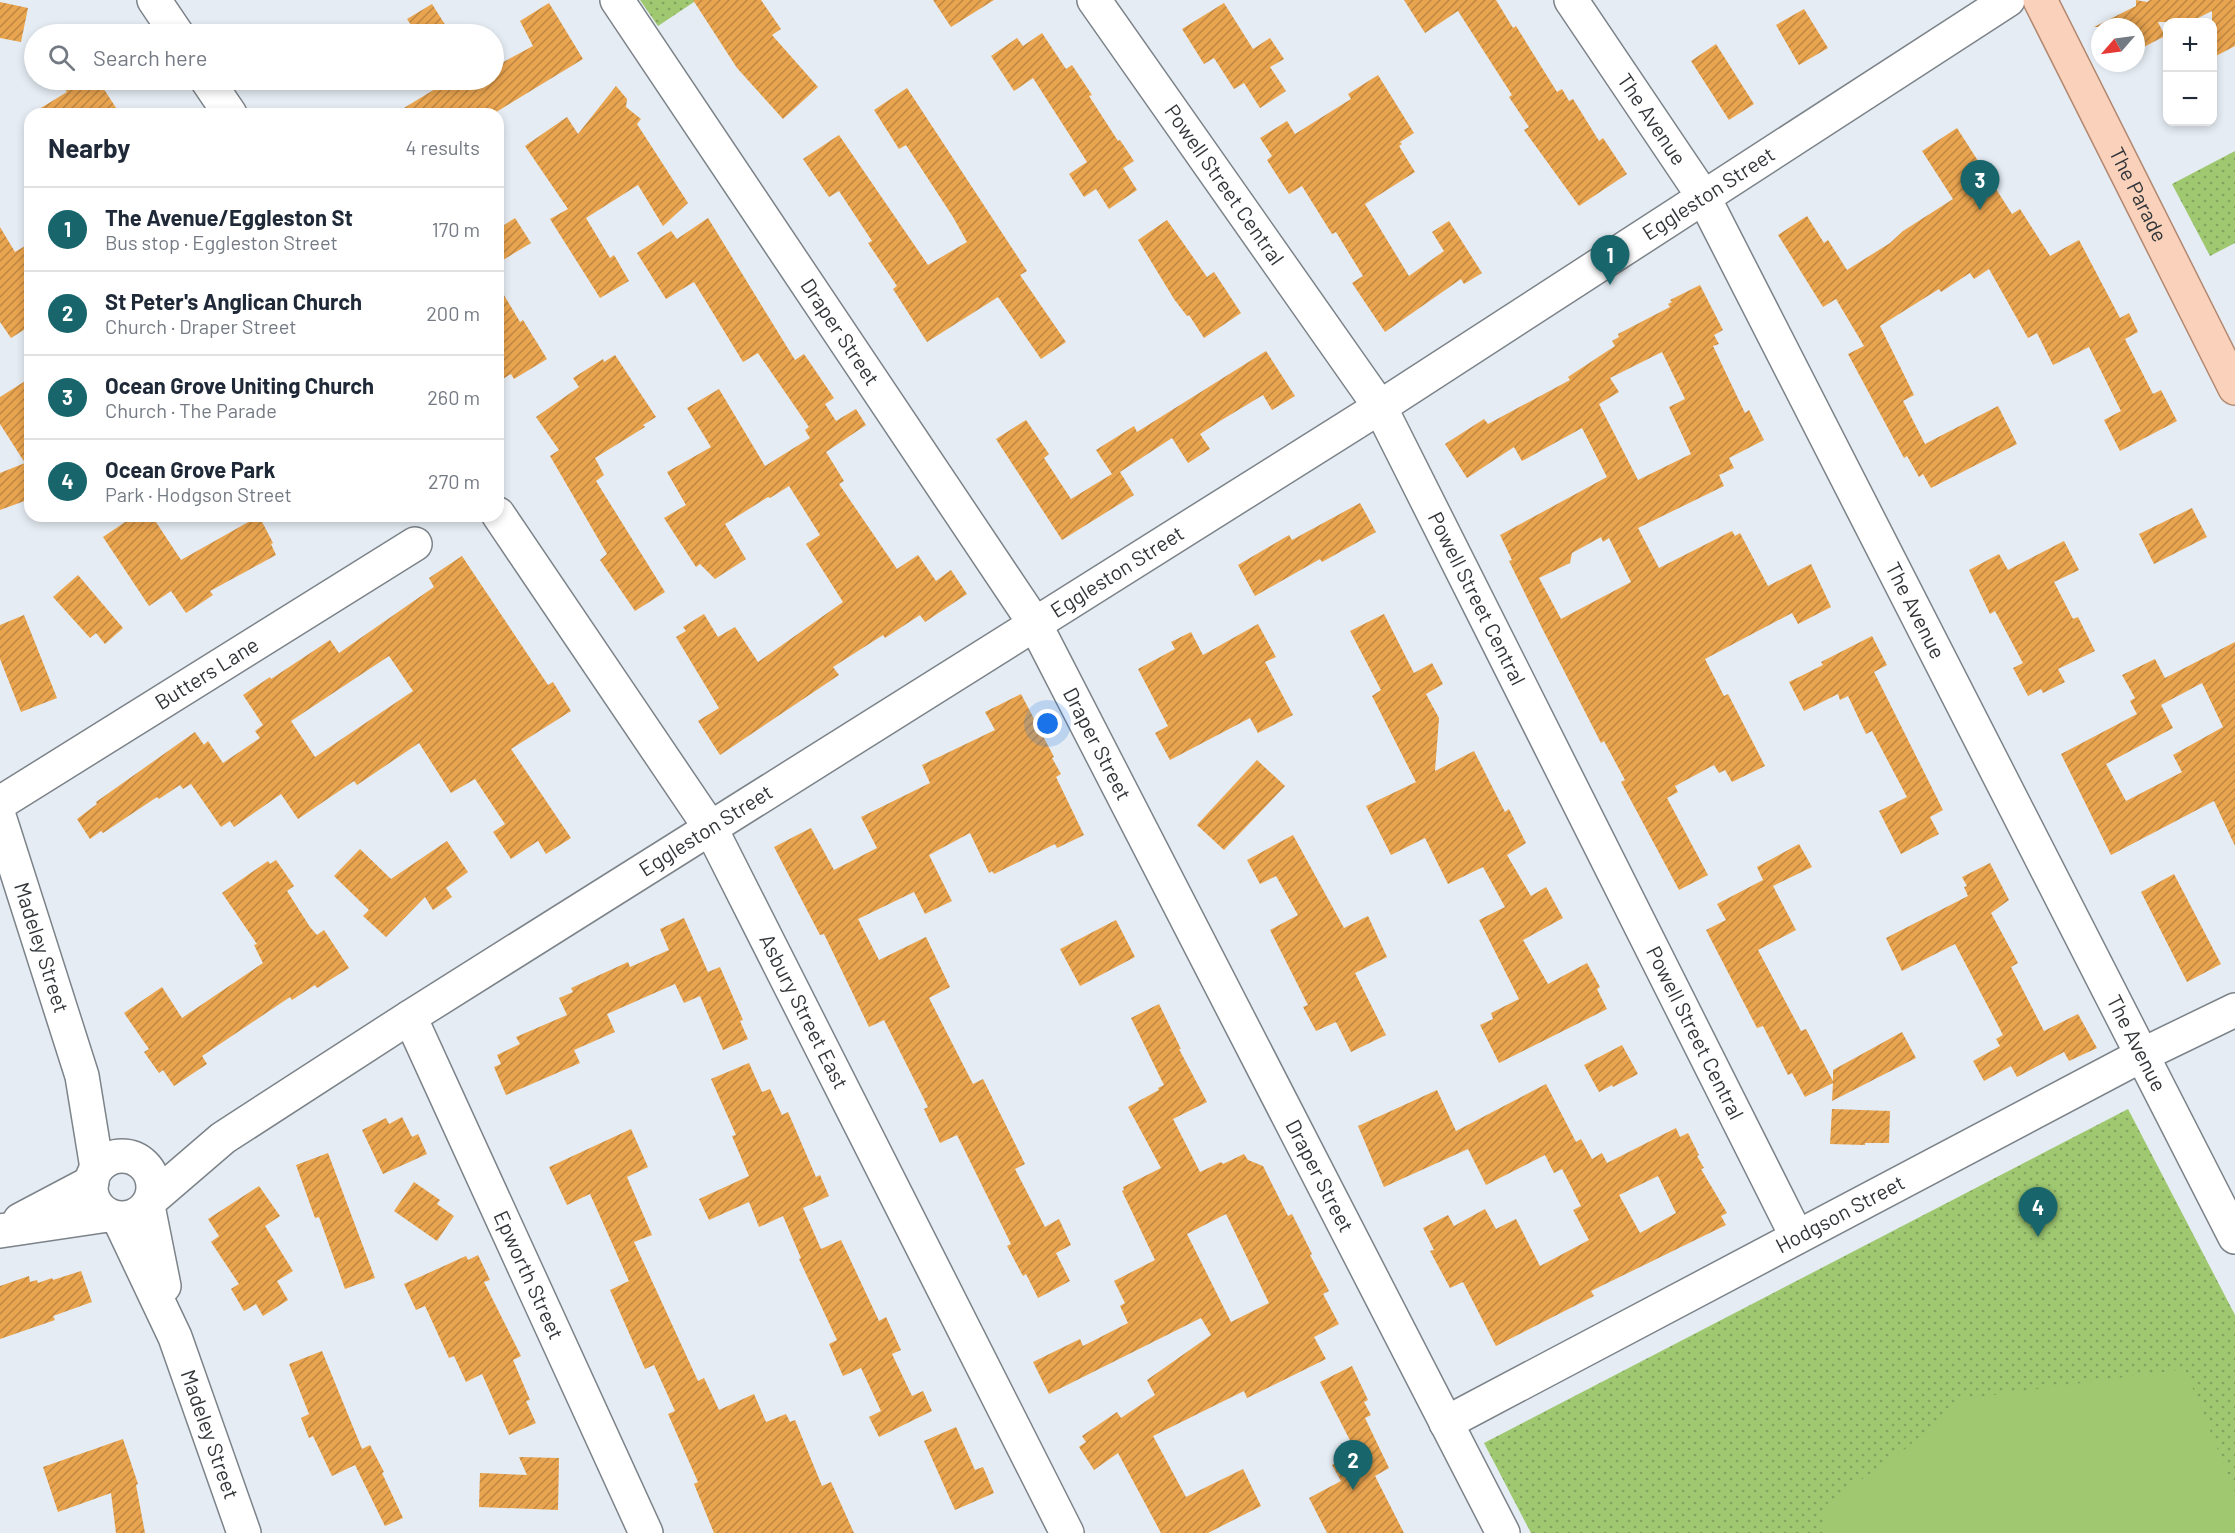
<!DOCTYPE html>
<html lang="en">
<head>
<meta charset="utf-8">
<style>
	:root { --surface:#fff; --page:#f6f6f7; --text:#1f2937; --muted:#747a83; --line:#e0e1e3; --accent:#18666c }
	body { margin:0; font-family:Barlow,sans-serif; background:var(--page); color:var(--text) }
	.controls { position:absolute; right:18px; top:18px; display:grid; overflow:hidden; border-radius:12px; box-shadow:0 3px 9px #0003 }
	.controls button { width:54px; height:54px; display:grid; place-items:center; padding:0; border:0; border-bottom:2px solid var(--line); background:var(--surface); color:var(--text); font:30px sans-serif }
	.compass { position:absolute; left:2091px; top:18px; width:54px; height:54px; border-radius:50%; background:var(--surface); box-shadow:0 3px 9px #0003; rotate:242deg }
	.you { position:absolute; left:1048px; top:724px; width:21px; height:21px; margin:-15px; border:4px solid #fff; border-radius:50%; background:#1a73e8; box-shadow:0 0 0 9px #1a73e833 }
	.badge { display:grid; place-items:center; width:39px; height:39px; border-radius:50%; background:var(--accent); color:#fff; font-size:20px; font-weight:700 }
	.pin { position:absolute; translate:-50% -50px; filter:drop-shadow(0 2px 3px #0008) }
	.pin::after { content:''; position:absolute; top:32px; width:21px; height:18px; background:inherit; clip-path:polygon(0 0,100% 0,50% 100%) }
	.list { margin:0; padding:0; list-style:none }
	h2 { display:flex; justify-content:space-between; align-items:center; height:78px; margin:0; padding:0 24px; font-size:26px }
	h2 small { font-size:20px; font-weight:400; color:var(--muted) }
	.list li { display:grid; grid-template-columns:39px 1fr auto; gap:18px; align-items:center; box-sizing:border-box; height:84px; padding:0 24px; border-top:2px solid var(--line) }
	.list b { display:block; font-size:22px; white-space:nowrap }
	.list p { margin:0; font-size:20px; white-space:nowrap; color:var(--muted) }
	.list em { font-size:20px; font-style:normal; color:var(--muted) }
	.icon { flex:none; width:33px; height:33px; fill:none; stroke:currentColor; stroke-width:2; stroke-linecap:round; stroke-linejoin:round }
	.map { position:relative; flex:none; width:2235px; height:1533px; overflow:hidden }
	.search { position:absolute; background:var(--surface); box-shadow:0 3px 9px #0003; left:24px; top:24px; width:480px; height:66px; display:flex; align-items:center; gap:15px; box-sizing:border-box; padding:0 21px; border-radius:33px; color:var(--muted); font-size:22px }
	.panel { position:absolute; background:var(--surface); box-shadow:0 3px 9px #0003; left:24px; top:108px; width:480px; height:414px; border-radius:18px }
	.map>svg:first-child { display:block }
	.green { fill:url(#green-dots) }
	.pitch { fill:#9fc871 }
	.building { fill:url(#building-hatch); fill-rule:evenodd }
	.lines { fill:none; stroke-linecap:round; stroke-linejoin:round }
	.minor-casing { stroke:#7c8389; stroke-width:36 }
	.major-casing { stroke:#b28870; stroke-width:36 }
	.minor { stroke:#fff; stroke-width:33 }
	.major { stroke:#fad2bb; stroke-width:33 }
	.labels { text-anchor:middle; stroke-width:4.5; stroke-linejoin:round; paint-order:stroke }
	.street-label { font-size:21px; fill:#333639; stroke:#f3f9ff }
</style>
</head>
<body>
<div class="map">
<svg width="2235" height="1533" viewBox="0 0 2235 1533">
	<defs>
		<pattern id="green-dots" width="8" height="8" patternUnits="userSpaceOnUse" patternTransform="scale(1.5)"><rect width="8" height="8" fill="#9fc871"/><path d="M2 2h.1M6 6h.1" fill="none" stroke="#82a35e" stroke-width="1.8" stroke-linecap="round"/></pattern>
		<pattern id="building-hatch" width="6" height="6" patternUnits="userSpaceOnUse" patternTransform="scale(1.5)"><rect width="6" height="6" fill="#e9a44f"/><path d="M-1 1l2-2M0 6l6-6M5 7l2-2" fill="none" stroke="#bd8643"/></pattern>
	</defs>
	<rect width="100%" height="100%" fill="#e5ecf3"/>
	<path class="green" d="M640,0H697L658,26Z
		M2235,151V243L2210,256L2172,184Z
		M2128,1109L2235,1315V1533H1531L1484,1443Z"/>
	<path class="pitch" d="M2185,1369L2235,1492V1533H1823L1827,1504L1905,1449L1964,1399Z"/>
	<path class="building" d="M693,0H761L781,29L772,35L818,87L783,119L737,68Z
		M933,0H994L951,27Z
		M1404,0H1496L1513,28L1516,26L1557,92L1562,89L1569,101L1573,99L1599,141L1603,138L1627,174L1579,206L1524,130L1529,127L1509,97L1512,95L1458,11L1425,33Z
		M2136,0L2147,2L2150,0H2235V46L2212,58V11L2190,22H2158L2165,36L2136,51V27H2094L2136,6Z
		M0,2L28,8L21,42L0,38Z
		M549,3L583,59L493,114H394L450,80H494V67L533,46L520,21Z
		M1224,3L1253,49L1270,38L1284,59L1270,67L1286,91L1260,108L1244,83L1234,89L1214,58L1204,64L1182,29Z
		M432,4L451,34H417L407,19Z
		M1804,9L1828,48L1799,65L1776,25Z
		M1042,33L1066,69L1072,65L1092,95L1089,96L1118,141L1120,140L1134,161L1123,168L1137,190L1109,209L1096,189L1084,197L1069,174L1087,162L1033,78L1014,91L991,56L1017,38L1023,46Z
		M1716,44L1754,104L1729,120L1691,61Z
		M1378,75L1414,133L1400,142L1402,144L1399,146L1415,172L1365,204L1409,276L1444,251L1432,232L1449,221L1482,273L1464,284L1461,279L1385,332L1352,283L1363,276L1336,232L1332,234L1302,186L1289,194L1267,160L1272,156L1260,138L1287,121L1295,134L1351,99L1348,94Z
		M59,80H98L120,114H31L67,92Z
		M616,86L627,99L626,107L641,119L637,124L688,203L663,226L638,185L586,218L610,258L614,255L629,281L600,298L550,219L568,209L525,146L567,117L578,134Z
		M907,88L1027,271L1020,275L1066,342L1041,359L998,297L927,342L893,289L897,286L868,243L872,241L839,191L829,197L803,159L839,135L928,265L967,242L953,217L906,145L899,149L874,110Z
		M1957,128L2012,214L2020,209L2050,256L2079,240L2120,318L2129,313L2138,332L2125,339L2153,394L2161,390L2177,421L2120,451L2104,420L2121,411L2089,347L2053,365L2037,333L2028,338L1989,269L1974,279L1970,273L1941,292L1939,289L1880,326L1914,395L1903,401L1925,444L1998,406L2017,444L1931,488L1923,474L1919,477L1907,456L1904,458L1848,354L1864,346L1836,299L1823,307L1778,235L1807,216L1824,243L1828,240L1847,270L1890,243L1903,231L1953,199L1922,151Z
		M515,218L531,243L498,263V229Z
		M708,218L795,360L804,354L834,398L825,404L836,421L856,409L866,425L826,452L844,481L839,484L897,569L918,555L936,581L951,570L967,594L925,622L920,615L885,638L883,635L833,667L839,675L720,755L698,721L719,708L676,637L686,631L683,627L704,614L718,637L735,627L758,662L843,602L806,544L820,535L789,486L770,498L768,497L725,524L746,559L715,579L700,564L696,567L664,518L686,505L667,472L711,447L687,408L719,389L765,466L810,438L805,430L809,427L758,353L743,362L694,282L666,299L637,253L671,231L677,239Z
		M1167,220L1207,277L1214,272L1241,313L1204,338L1189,315L1187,316L1174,299L1138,240Z
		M0,227L15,252L30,243V326L11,338L0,322Z
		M498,285L520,322L523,320L547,359L514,379L511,374L498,382Z
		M1700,285L1723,330L1714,335L1719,344L1713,346L1745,413L1749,410L1764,440L1729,458L1734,468L1719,475L1724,486L1638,528L1659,568L1732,531L1735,536L1740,533L1768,586L1811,564L1831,607L1798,624L1792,613L1705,659L1724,696L1728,694L1765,766L1732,782L1725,770L1719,773L1714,765L1675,786L1678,792L1667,798L1708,875L1679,890L1621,782L1625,780L1604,741L1601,743L1542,628L1509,561L1512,560L1500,535L1607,477L1582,428L1522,461L1514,447L1467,478L1445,444L1484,419L1488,424L1570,380L1568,377L1615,346L1612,341L1619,337L1618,334L1670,307L1668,304L1672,302L1670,300ZM1662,352L1685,399L1669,407L1691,454L1638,480L1599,404L1619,392L1610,378ZM1601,537L1603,542L1609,538L1631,582L1561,619L1539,578L1570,563L1572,553Z
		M1266,351L1295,396L1272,410L1263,395L1220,421L1200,434L1210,449L1188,463L1172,438L1120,472L1134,495L1062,540L996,439L1026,420L1049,454L1044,458L1071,499L1112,474L1096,450L1134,426L1137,432Z
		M615,355L656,417L643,425L645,427L595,458L604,475L596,481L665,592L635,611L600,560L607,554L550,456L559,450L536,417L579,387L573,378L603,359L604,362Z
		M30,378V499L0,510V473L25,463L0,424V397Z
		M1360,503L1376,532L1322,562L1320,559L1255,596L1238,565L1289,535L1292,540Z
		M2192,508L2207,537L2154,564L2139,534Z
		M134,516H152L181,560L259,516L273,543L271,544L276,555L210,591L213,595L186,613L171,591L149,606L103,537Z
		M2064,541L2079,570L2054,582L2073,619L2078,617L2095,651L2058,669L2065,682L2043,693L2041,689L2028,696L2013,668L2023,663L1995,611L1990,614L1969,570L1999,554L2008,570Z
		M462,556L548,685L553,682L571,711L511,749L571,838L546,854L538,841L511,859L493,832L505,824L475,779L451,793L419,743L357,785L354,781L298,819L281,794L234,827L230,821L221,827L191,784L183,789L180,785L159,799L157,797L103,833L101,831L90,839L77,819L97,804L96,802L195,732L204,745L208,741L223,763L260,738L255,731L263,725L243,695L270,677L271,679L330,640L339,653L434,587L429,578ZM389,656L413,691L315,757L291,721Z
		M78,575L123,628L105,644L96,633L90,638L53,597Z
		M1384,614L1414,673L1432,663L1443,684L1426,694L1439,718L1435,771L1474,751L1505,812L1509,809L1526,843L1507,855L1531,896L1546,887L1563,918L1523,940L1548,984L1587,963L1600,987L1597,989L1607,1009L1499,1063L1480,1025L1493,1019L1491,1013L1519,999L1479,920L1505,907L1483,867L1448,884L1425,838L1391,855L1366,806L1416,782L1372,696L1381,690L1350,631Z
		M24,615L57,698L21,712L0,659V625Z
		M1258,624L1276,657L1265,662L1293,715L1258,733L1250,718L1170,760L1155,733L1168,726L1138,669L1175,649L1171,642L1191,632L1203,655Z
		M1872,636L1887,665L1874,672L1943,810L1930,817L1939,834L1901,854L1879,811L1907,797L1872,731L1866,734L1848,696L1840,700L1838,694L1804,711L1789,682L1823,665L1821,662Z
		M2235,642V846L2214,801L2111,855L2061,754L2137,714L2130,701L2135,698L2122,675L2155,659L2165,678ZM2202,683L2223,727L2173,755L2182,772L2126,801L2106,764L2173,728L2161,705Z
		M1021,694L1054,757L1052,758L1061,774L1056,777L1084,835L1057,848L1055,844L994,874L992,871L989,873L970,833L929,855L952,901L925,914L914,892L858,919L879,960L926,937L950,987L929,998L973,1084L983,1079L1025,1164L1015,1169L1045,1227L1059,1219L1071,1245L1056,1253L1070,1281L1038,1298L1026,1274L1023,1276L1007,1246L1011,1244L957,1135L940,1143L924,1109L928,1107L884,1020L869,1027L824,934L820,935L774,847L811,828L834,870L877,848L861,817L930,783L922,765L995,730L985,712Z
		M1257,760L1285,786L1224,850L1197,825Z
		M1293,835L1344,928L1368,916L1387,957L1355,973L1386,1035L1351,1052L1336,1022L1316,1031L1303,1007L1308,1005L1270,930L1298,915L1276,876L1260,884L1247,860Z
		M447,841L468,872L446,888L452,897L433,910L425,897L386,937L363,916L369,910L334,876L360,849L391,879Z
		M1799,844L1812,867L1773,886L1796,930L1758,950L1801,1031L1806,1029L1833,1081V1070L1902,1032L1916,1058L1832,1101L1833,1083L1805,1097L1792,1073L1788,1075L1763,1026L1757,1028L1706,930L1726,920L1717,904L1763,880L1757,867Z
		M276,860L294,886L287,891L310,927L317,935L324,930L349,968L317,988L315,985L292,1000L290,997L202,1056L207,1064L174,1086L163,1070L159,1073L144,1052L149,1049L124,1013L162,987L182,1018L263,963L254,945L257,944L222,893L268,861L270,864Z
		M1990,863L2009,900L1991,913L2018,963L2011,967L2044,1031L2078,1014L2097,1048L2069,1061L2064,1052L2017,1077L2011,1066L1984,1081L1973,1061L2000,1046L1996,1039L2003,1035L1955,944L1902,971L1886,938L1968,896L1964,887L1967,886L1962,877Z
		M2174,874L2221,964L2187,982L2141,892Z
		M684,918L708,972L720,967L743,1020L740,1021L748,1039L723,1050L700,996L684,1003L675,984L607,1014L615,1032L574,1050L580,1063L506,1095L494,1067L501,1064L497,1055L520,1044L516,1037L567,1015L559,998L573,992L571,988L628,962L630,967L669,950L660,929Z
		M1116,920L1135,957L1080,986L1060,949Z
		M1159,1004L1181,1049H1179L1207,1102L1173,1119L1200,1172L1221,1162L1223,1164L1244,1154L1248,1160L1263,1166L1288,1216L1292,1214L1312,1254L1310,1255L1329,1291L1323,1294L1339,1324L1314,1337L1326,1359L1247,1398L1244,1391L1153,1436L1186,1497L1243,1469L1261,1506L1208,1533H1161L1118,1453L1094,1470L1079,1447L1086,1442L1082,1436L1117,1412L1121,1418L1155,1395L1147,1380L1211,1335L1201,1318L1049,1394L1033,1362L1080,1339L1083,1346L1128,1323L1120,1306L1125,1303L1114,1281L1155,1260L1122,1191L1124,1190L1123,1187L1161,1168L1128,1107L1159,1090L1158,1088L1164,1085L1131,1018ZM1226,1214L1269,1303L1231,1322L1187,1234Z
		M1622,1045L1638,1074L1613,1087L1612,1085L1599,1092L1584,1065Z
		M749,1063L762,1092L770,1089L782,1115L788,1112L816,1177L820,1175L829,1196L803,1208L821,1249L841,1240L879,1321L886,1317L901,1350L892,1354L912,1396L923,1391L932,1411L879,1437L869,1417L881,1411L861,1368L843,1376L829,1344L837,1340L799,1259L801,1258L783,1216L759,1227L749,1202L709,1220L699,1199L749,1176L732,1136L736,1135L711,1079Z
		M1546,1084L1576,1142L1581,1139L1592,1159L1602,1153L1607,1163L1676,1128L1680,1137L1688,1133L1699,1155L1697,1156L1704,1168L1701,1169L1727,1213L1721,1216L1726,1225L1591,1291L1594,1296L1496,1346L1463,1282L1450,1288L1430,1251L1434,1250L1423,1228L1448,1215L1454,1226L1485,1209L1496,1229L1516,1219L1540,1266L1589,1240L1573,1210L1581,1206L1562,1169L1554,1173L1545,1155L1486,1185L1468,1149L1384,1187L1358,1126L1437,1090L1456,1131ZM1658,1176L1676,1213L1640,1233L1619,1195Z
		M1832,1109L1890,1111L1889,1143H1865V1145L1830,1144Z
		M402,1117L412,1137L418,1134L427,1154L383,1174L362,1130L386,1118L389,1124Z
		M631,1129L648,1167L627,1177L652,1235L634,1242L698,1381L704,1378L719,1410L754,1394L766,1422L786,1414L790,1422L795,1420L822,1486L831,1482L854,1533H714L694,1484L698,1482L668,1414L675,1411L654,1365L645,1369L610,1290L629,1281L590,1194L567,1205L549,1167Z
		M328,1153L375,1278L345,1289L319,1217L315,1218L296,1165Z
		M414,1182L440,1200L437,1204L454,1216L437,1241L394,1211Z
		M259,1186L280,1216L265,1226L293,1271L277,1281L288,1300L263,1316L256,1304L244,1311L231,1289L239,1284L211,1242L219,1236L208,1219Z
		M478,1255L490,1280L484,1282L521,1356L513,1360L530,1400L526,1401L536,1423L509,1435L482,1374L466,1382L454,1356L449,1358L425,1306L416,1310L404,1284L466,1256L468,1260Z
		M81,1271L92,1302L53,1316L55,1320L0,1339V1286L29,1276L30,1282L37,1280L38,1283L52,1278L53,1280Z
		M322,1351L362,1449L370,1445L384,1472L382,1473L403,1518L385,1526L355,1465L332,1476L313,1436L309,1438L301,1418L309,1414L289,1364Z
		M1352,1366L1368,1400L1364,1402L1371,1415L1365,1418L1389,1468L1375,1476L1404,1533H1327L1309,1498L1341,1481L1332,1465L1356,1452L1320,1382Z
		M956,1427L975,1470L983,1467L994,1493L955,1510L924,1441Z
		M123,1439L138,1484L136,1485L145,1533H116L111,1493L58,1512L43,1467Z
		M519,1457L559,1458L558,1510L479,1507L480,1473L527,1475Z"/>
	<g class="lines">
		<g class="minor-casing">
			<g id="minor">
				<path d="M154,0L177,34"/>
				<path id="s1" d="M617,0L1035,624L1503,1533"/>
				<path id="s2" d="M1094,0L1380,407L1797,1237"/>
				<path id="s3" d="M1571,0L1703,196L2235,1237"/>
				<path d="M207,80L230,114"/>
				<path id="s4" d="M498,514L711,829L1067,1533"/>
				<path id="s5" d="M0,803L415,544"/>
				<path id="s6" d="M0,819L82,1076L97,1168"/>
				<path id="s7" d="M410,1017L646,1533"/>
				<circle cx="122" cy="1187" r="31"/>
				<path id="s8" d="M152,1199L223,1138L410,1017L1380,407L2008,0"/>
				<path d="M148,1206L164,1286"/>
				<path id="s9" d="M119,1219L175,1337L244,1533"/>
				<path d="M20,1220L92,1182"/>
				<path d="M0,1231L108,1215"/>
				<path id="s10" d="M1446,1423L2142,1055L2235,1010"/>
			</g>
		</g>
		<g class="major-casing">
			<g id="major">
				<path id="s11" d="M2040,0L2235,388"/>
			</g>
		</g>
		<use href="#minor" class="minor"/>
		<use href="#major" class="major"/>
	</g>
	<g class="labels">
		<g class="street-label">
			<text dy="7" stroke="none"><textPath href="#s3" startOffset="144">The Avenue</textPath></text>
			<text dy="7" stroke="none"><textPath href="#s2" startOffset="226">Powell Street Central</textPath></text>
			<text dy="7" stroke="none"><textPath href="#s8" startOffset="1854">Eggleston Street</textPath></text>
			<text dy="7" stroke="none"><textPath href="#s11" startOffset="218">The Parade</textPath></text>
			<text dy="7" stroke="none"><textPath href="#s1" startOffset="400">Draper Street</textPath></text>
			<text dy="7" stroke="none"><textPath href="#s8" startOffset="1152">Eggleston Street</textPath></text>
			<text dy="7" stroke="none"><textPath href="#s2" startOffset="712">Powell Street Central</textPath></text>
			<text dy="7" stroke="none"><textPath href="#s3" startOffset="702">The Avenue</textPath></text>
			<text dy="7" stroke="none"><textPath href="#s5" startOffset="244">Butters Lane</textPath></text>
			<text dy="7" stroke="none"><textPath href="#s1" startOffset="886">Draper Street</textPath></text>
			<text dy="7" stroke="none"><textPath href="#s8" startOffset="666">Eggleston Street</textPath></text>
			<text dy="7" stroke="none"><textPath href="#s6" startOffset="135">Madeley Street</textPath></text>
			<text dy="7" stroke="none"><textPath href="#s4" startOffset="585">Asbury Street East</textPath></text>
			<text dy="7" stroke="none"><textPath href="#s2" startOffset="1198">Powell Street Central</textPath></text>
			<text dy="7" stroke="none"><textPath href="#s3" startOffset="1188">The Avenue</textPath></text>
			<text dy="7" stroke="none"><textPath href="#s1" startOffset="1372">Draper Street</textPath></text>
			<text dy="7" stroke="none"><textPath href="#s10" startOffset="446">Hodgson Street</textPath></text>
			<text dy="7" stroke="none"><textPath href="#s7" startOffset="284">Epworth Street</textPath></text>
			<text dy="7" stroke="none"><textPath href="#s9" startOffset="234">Madeley Street</textPath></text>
		</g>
	</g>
</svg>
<div class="controls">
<button>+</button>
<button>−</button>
</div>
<svg class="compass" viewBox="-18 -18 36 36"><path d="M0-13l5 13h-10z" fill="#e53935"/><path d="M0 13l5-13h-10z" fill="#747a83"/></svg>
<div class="you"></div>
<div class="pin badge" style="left:1610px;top:285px">1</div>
<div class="pin badge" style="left:1353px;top:1490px">2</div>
<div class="pin badge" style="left:1980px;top:210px">3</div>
<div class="pin badge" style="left:2038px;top:1237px">4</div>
<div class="search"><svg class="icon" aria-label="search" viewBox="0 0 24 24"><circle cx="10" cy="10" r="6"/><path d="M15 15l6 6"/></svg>Search here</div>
<section class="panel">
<h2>Nearby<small>4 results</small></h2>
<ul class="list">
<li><span class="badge">1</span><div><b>The Avenue/Eggleston St</b><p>Bus stop · Eggleston Street</p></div><em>170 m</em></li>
<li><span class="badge">2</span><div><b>St Peter's Anglican Church</b><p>Church · Draper Street</p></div><em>200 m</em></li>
<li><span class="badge">3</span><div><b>Ocean Grove Uniting Church</b><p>Church · The Parade</p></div><em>260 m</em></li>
<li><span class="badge">4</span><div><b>Ocean Grove Park</b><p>Park · Hodgson Street</p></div><em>270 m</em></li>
</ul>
</section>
</div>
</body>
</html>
